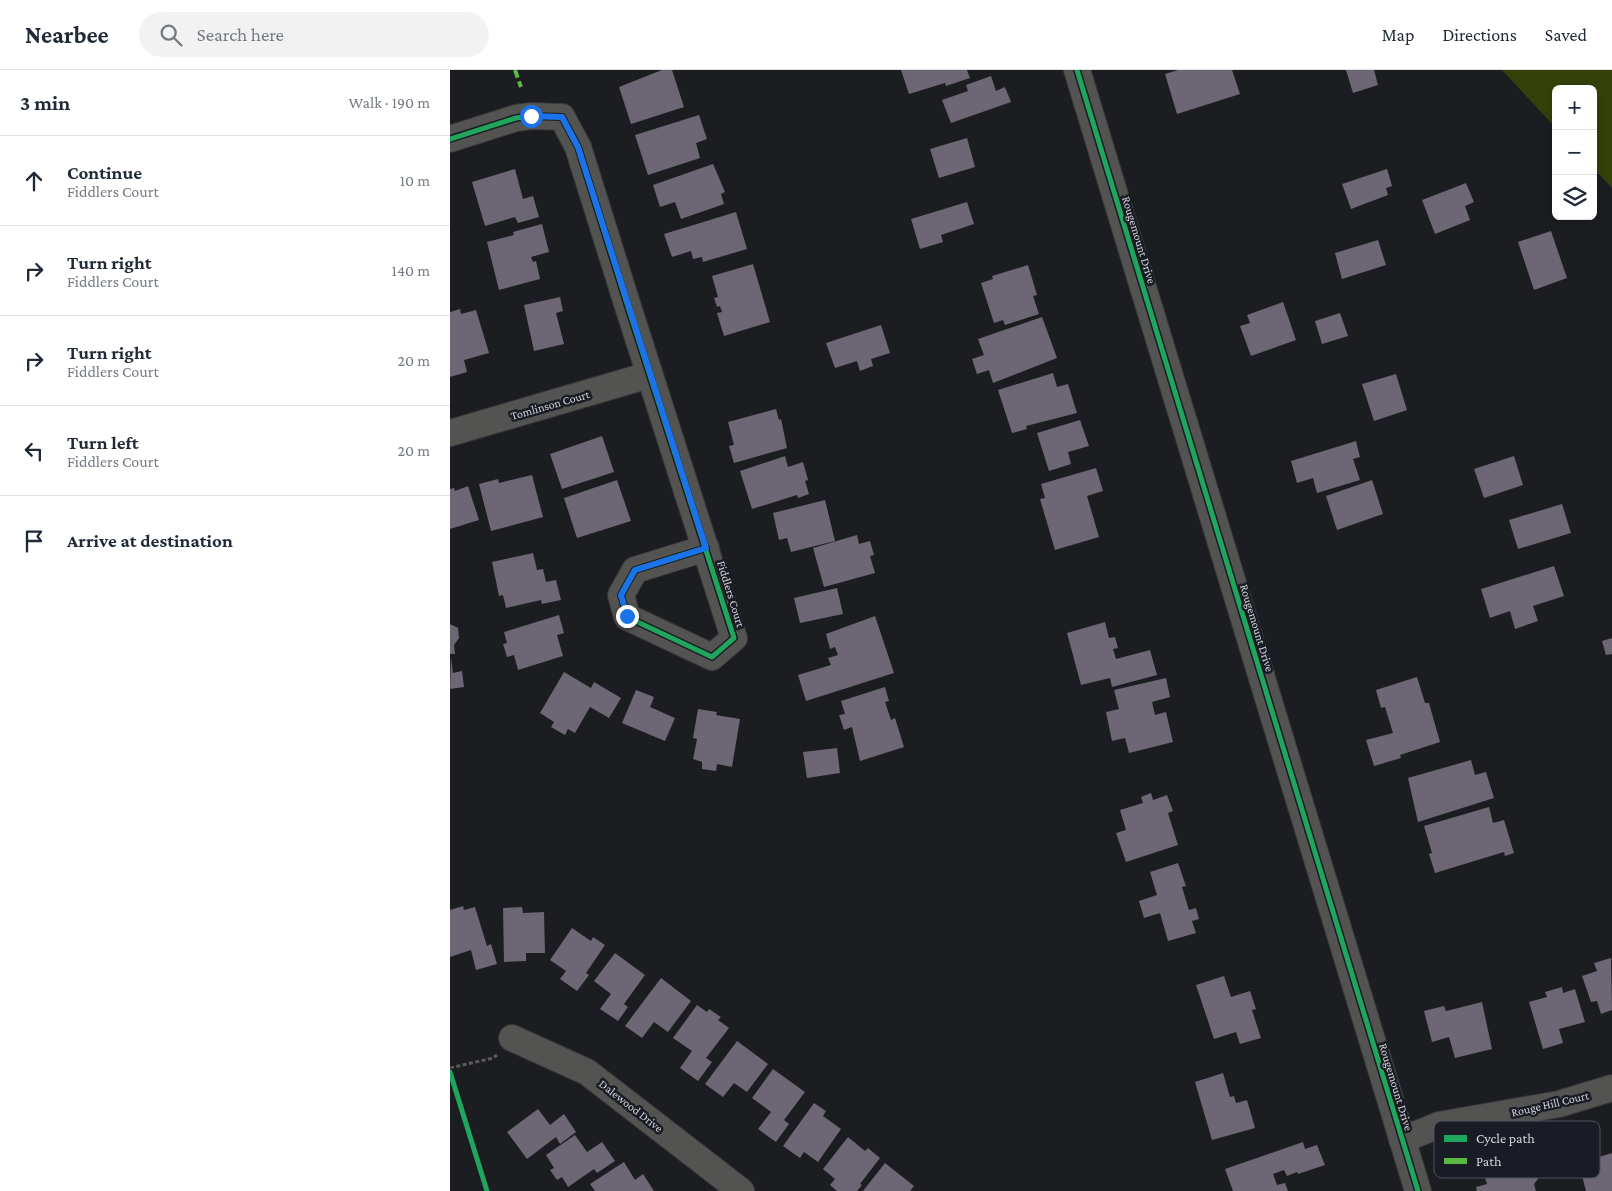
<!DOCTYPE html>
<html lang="en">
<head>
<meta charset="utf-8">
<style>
	:root { --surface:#fff; --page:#f2f2f3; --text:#1f2937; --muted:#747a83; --line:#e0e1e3 }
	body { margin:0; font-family:"Crimson Pro",serif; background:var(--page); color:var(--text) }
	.controls { position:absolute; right:15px; top:15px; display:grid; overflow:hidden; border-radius:8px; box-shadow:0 2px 12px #0003 }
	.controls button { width:45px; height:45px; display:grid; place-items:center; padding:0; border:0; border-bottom:1px solid var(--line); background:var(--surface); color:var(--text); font:25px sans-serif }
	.stop { position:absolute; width:15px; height:15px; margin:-11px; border:4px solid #1a73e8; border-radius:50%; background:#fff }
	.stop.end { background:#1a73e8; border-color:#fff; box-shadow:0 1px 5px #0008 }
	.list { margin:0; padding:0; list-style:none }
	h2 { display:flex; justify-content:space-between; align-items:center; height:65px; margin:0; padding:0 20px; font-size:21px }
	h2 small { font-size:16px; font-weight:400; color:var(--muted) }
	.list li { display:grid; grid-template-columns:32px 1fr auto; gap:15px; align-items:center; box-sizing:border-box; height:90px; padding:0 20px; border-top:1px solid var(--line) }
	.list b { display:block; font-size:19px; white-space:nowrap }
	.list p { margin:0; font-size:16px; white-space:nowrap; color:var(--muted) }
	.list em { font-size:16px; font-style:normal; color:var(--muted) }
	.icon { flex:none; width:28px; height:28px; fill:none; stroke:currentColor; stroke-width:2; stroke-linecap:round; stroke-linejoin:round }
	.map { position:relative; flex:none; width:1162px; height:1121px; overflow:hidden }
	header { display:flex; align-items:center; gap:30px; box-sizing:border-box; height:70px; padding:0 25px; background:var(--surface); border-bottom:1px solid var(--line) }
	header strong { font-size:24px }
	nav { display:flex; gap:28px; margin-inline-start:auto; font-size:18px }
	.search { width:350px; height:45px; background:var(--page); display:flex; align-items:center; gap:12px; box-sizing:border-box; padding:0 18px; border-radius:28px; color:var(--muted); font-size:19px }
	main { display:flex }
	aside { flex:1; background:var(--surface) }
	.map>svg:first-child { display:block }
	.green { fill:#344209 }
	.building { fill:#6d6675 }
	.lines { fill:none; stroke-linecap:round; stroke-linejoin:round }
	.minor-casing { stroke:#36373a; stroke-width:28 }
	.path { stroke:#5c5b5c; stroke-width:3; stroke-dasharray:4 2.5; stroke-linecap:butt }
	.minor { stroke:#535351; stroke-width:26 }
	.quiet { stroke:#58b947; stroke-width:4; stroke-dasharray:8 4; stroke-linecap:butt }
	.cycleway-casing { stroke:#191c24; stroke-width:8 }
	.cycleway { stroke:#20a55d; stroke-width:5 }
	.route { stroke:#1a73e8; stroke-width:6 }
	.labels { text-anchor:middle; stroke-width:5; stroke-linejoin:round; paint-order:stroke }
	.street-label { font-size:12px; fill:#d2d4d9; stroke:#191c24 }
	.key { fill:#191c24; stroke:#50535a; stroke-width:1 }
	.key-label { font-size:14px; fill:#d2d4d9 }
</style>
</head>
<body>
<header>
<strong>Nearbee</strong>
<div class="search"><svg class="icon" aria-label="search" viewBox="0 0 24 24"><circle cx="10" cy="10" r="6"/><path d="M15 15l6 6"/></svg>Search here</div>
<nav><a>Map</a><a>Directions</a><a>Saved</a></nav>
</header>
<main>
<aside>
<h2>3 min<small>Walk · 190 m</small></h2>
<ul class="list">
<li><svg class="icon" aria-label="ahead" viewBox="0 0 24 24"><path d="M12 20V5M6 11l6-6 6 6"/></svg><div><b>Continue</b><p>Fiddlers Court</p></div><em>10 m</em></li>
<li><svg class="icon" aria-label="right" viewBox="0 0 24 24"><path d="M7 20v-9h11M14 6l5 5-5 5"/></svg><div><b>Turn right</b><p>Fiddlers Court</p></div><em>140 m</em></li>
<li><svg class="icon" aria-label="right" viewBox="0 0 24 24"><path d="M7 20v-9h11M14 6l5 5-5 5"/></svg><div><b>Turn right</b><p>Fiddlers Court</p></div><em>20 m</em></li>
<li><svg class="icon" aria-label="left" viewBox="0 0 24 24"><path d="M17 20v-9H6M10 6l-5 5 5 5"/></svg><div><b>Turn left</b><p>Fiddlers Court</p></div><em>20 m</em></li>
<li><svg class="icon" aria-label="arrive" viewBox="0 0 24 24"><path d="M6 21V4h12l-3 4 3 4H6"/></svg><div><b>Arrive at destination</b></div></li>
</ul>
</aside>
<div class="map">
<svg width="1162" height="1121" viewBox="0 0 1162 1121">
	<rect width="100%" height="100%" fill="#1c1d21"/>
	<path class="green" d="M1052,0H1162V118L1143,98V19H1106V58Z"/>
	<path class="building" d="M212,0H222L234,37L181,54L169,17Z
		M451,0H517L520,8L496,16L495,13L459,24Z
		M728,0H782L790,24L727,44L715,4Z
		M896,0H924L928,15L903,23Z
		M541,6L546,21L555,17L561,32L501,53L492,30L518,21L516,15Z
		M249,45L257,69L246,73L250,88L198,105L185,65Z
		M517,68L525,97L489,108L480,79Z
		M263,94L275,122L271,124L274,134L231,149L225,132L210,137L203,115Z
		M65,99L73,129L83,126L89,147L68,153L65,147L35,156L22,112Z
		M937,99L942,116L936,118L938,125L901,139L892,114Z
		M1016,113L1024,132L1015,136L1020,150L985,164L972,130Z
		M517,132L524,154L491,165L493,172L470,179L461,149Z
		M286,142L297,179L253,192L252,187L243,189L241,181L222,187L214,164Z
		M92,154L99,182L81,187L83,192L86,191L90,209L49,220L37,172L64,165L63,162Z
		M1101,161L1117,208L1084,220L1068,172Z
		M928,170L936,195L892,209L885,183Z
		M303,194L320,252L274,266L267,243L272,242L270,236L267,237L264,228L268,227L262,206Z
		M578,195L587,225L583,226L589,244L555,255L553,250L544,253L531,213L543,209L542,206Z
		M110,227L113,241L106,243L114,274L84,281L74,235Z
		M833,232L846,270L801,286L790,256L800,253L797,245Z
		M10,239L11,244L26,240L39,283L14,290L17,302L0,307V242Z
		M890,243L898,266L872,274L865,251Z
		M592,247L607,288L543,313L539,300L527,304L522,289L534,285L528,269Z
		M431,255L440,283L421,289L423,296L410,301L407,291L385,298L376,273Z
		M603,303L607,317L618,314L627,343L576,356L577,359L562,363L548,320Z
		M946,304L957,340L924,351L912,314Z
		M326,339L329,350L331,349L337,378L284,393L279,376L284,375L278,352Z
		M630,350L639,376L618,382L621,394L599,401L587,363Z
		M152,366L164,402L112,419L100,384Z
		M906,371L910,387L903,389L910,410L867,423L863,408L847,413L841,391Z
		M335,386L338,397L353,392L358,410L355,411L359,424L348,428L347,425L302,439L290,401Z
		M1064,386L1073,415L1034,428L1024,399Z
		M646,398L653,421L637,426L649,467L605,480L590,429L595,428L591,414Z
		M82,405L93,447L41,461L29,414L48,409L49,413Z
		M167,410L181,451L127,468L114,428Z
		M922,410L933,444L887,460L876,426Z
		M18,416L29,450L0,459V419L4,418L5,421Z
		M375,430L385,471L341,482L337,468L329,470L323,443Z
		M1112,434L1121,463L1068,479L1059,450Z
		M407,465L409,474L420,471L424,485L420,486L425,503L374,517L363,478Z
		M83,483L87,500L93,499L96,512L106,510L111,530L92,534L91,530L56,538L53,525L49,526L42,492Z
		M1104,496L1114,526L1083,536L1088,551L1065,559L1060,541L1040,548L1031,519Z
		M387,518L393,544L350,553L344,528Z
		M109,545L114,563L107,565L113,586L68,600L64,585L57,587L53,574L57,573L54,562Z
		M425,546L444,603L356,631L348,605L381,595L378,588L388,585L385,577L380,579L376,564Z
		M655,552L659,568L665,567L668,578L663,579L666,589L700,580L707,605L662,617L660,608L631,615L617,563Z
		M0,554L8,558L9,568L4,575L5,584H0Z
		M1162,568V584L1156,585L1152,571Z
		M1,587L3,603L12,601L14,617L0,619Z
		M114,602L141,618L144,612L171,628L159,648L140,637L125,663L118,659L115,665L101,657L104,652L90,643Z
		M967,607L975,633H979L990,672L950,685L951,688L924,696L916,670L943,663L935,637L931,638L926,620Z
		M716,608L720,627L702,632L705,645L716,642L723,672L679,683L675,668L662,671L656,642L669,639L664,620Z
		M435,617L439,631L435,632L441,650L445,648L454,677L410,691L402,657L394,660L389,645L395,644L391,631Z
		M186,620L204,627L200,637L225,648L215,671L172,653Z
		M248,639L267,642L266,645L290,649L282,697L267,694L266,701L252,699V692L243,689L247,669L243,668Z
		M387,678L390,703L357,708L353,682Z
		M1021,690L1025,705L1036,702L1044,728L968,752L958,708Z
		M701,723L703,730L717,725L723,741L718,743L728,775L676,792L666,763L676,760L670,740L693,733L691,727Z
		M1039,737L1043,753L1054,750L1064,783L1055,786L1054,782L985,803L979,784L982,783L974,756Z
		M728,793L736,816L732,817L739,840L746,838L749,849L742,851L746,863L718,871L710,843L694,848L689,831L707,825L700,802Z
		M13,836L14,840L25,837L37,876L41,874L47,894L26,900L21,880L0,887V840Z
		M72,837L73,843L94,842L95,883H76V891L54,892L53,838Z
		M122,858L141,871L143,867L155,875L136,903L139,905L127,921L110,909L116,901L100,890Z
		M165,883L195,905L174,934L178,937L168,951L150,939L161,924L144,911Z
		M1161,888L1162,940L1151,944L1147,931L1141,932L1132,906L1147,901L1144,893Z
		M774,906L781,927L800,921L806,939L802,940L811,968L790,974L786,962L764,969L746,915Z
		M211,908L241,931L218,962L204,952L192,968L175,956Z
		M1112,917L1113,923L1125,919L1135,952L1109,959L1113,973L1093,979L1079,932L1097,927L1095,922Z
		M1032,932L1042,979L1005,988L999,967L982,972L974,941L994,936L996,941Z
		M247,935L257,942L259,939L271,947L268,950L279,958L256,988L262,992L248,1011L230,998L242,981L223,968Z
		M287,971L318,994L297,1022L284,1013L273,1027L255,1014Z
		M323,999L355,1022L334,1050L339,1054L326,1072L308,1059L321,1042L302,1028Z
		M773,1003L780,1027L784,1026L786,1033L797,1030L805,1058L762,1070L745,1012Z
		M364,1033L376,1041L373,1046L391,1059L368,1092L354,1082L350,1088L333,1076Z
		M88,1039L100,1055L114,1044L126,1062L110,1074L106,1067L77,1089L57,1062Z
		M125,1065L137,1082L152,1072L165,1091L147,1103L144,1099L118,1117L112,1107L107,1110L100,1100L104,1098L96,1085Z
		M398,1067L415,1081L418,1078L430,1088L410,1114L412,1115L407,1121H387L380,1115L385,1109L373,1099Z
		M853,1072L855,1079L867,1075L875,1095L848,1104L847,1102L837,1106L834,1100L823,1104L827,1115L835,1113L838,1121H783L775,1099Z
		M1146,1077L1149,1087L1162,1083V1121H1136L1126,1083Z
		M1076,1085L1078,1094L1086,1097L1089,1103L1088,1109L1084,1114L1086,1121H1027L1026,1117L1037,1114L1032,1098Z
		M174,1092L185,1110L193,1104L204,1121H145L140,1114Z
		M435,1093L464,1116L460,1121H413Z"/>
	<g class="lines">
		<g class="minor-casing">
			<path id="minor" d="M627,0L968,1121
				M0,69L66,48L81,46L112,47L128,77C179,241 231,405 284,568L262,587L177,547L171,525L185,500L256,478
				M0,363L199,305
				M62,968L137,1002L291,1121
				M952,1070L989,1055L1109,1034L1162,1018"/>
		</g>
		<path class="path" d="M0,998L43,988L47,985"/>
		<use href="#minor" class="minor"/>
		<path class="quiet" d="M65,0L71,17"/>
		<g class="cycleway-casing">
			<path id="cycleway" d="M627,0L968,1121
				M0,69L66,48L81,46L112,47L128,77C179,241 231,405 284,568L262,587L177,547L171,525L185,500L256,478
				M0,1002L37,1121"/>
		</g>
		<use href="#cycleway" class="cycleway"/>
	</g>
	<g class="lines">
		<path class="route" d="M81,46L112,47L128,77L256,478L185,500L171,525L177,546"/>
	</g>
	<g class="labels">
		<g class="street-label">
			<text transform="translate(689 170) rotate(73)" y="4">Rougemount Drive</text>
			<text transform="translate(100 335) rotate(-16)" y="4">Tomlinson Court</text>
			<text transform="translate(281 524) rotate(73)" y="4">Fiddlers Court</text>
			<text transform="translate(807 558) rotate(73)" y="4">Rougemount Drive</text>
			<text transform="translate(946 1017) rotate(73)" y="4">Rougemount Drive</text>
			<text transform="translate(1100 1034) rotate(-13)" y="4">Rouge Hill Court</text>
			<text transform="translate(181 1036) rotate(38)" y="4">Dalewood Drive</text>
		</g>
	</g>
	<rect x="984" y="1051" width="166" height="57" rx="8" class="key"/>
	<rect x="994" y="1065" width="23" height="7" fill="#20a55d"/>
	<rect x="994" y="1088" width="23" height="6" fill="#58b947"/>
	<g class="key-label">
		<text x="1026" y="1073">Cycle path</text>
		<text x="1026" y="1096">Path</text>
	</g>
</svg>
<div class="controls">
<button>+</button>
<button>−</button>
<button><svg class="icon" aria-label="layers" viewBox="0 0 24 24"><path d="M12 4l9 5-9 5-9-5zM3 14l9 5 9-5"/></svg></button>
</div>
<div class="stop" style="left:81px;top:46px"></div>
<div class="stop end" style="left:177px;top:546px"></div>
</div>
</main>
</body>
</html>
